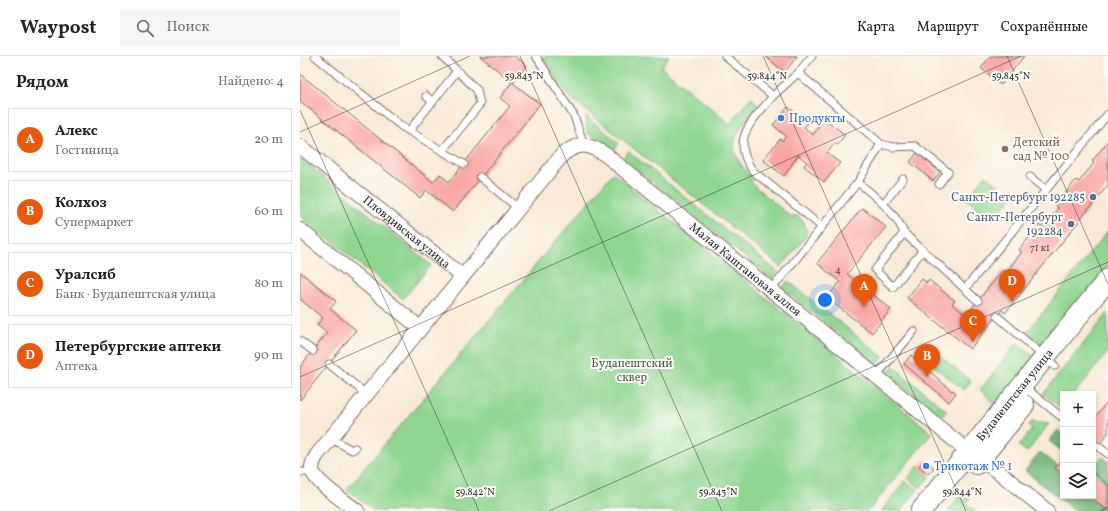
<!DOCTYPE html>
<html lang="ru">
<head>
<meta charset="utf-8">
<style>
	:root { --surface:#fff; --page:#f6f6f6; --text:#222; --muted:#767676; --line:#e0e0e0; --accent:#ea580c }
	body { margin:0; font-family:Vollkorn,serif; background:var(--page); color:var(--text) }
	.controls { position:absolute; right:12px; bottom:12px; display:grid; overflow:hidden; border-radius:0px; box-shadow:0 2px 6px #0003 }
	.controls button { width:36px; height:36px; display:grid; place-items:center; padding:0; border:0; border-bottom:1px solid var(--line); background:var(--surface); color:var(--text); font:20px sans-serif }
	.you { position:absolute; left:525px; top:244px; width:14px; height:14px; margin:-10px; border:3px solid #fff; border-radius:50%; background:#1a73e8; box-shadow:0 0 0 6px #1a73e833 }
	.badge { display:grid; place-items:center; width:26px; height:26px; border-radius:50%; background:var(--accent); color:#fff; font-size:13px; font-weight:700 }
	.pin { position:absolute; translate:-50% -33px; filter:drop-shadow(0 1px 2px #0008) }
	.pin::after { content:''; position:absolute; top:21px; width:14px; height:12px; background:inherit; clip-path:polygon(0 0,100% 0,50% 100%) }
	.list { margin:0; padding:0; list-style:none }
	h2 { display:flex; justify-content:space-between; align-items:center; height:52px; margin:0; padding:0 16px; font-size:17px }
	h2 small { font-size:13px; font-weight:400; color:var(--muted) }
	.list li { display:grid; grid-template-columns:26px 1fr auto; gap:12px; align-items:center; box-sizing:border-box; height:64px; margin:0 8px 8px; padding:0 8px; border:1px solid var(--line); border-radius:0px }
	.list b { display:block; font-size:15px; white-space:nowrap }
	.list p { margin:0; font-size:13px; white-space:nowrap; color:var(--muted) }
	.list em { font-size:13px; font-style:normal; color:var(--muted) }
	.icon { flex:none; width:22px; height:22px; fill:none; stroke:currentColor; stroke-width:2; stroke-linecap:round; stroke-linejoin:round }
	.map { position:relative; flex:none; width:808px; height:455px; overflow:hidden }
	header { display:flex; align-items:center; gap:24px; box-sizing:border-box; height:56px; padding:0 20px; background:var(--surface); border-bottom:1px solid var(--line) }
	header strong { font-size:19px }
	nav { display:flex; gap:22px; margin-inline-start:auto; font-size:14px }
	.search { width:280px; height:36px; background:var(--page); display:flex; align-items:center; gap:10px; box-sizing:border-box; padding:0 14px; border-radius:0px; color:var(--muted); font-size:15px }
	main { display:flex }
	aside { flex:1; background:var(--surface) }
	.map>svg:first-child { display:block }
	.green { fill:#90d690; stroke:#5e805e }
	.forest { fill:#74b77a; stroke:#507152 }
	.building { fill:#f9a5a2 }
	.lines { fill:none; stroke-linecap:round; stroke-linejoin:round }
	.lane-casing { stroke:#736e67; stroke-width:9 }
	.street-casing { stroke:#736e67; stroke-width:16 }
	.secondary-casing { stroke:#736e67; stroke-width:22 }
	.lane { stroke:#fff; stroke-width:7 }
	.street { stroke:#fff; stroke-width:14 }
	.secondary { stroke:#fff; stroke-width:20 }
	.ticks { fill:none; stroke:#2b2b2b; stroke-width:1; stroke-opacity:0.45 }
	.shop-dot { fill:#3f7fe0; stroke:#fdfcf7; stroke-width:1.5 }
	.education-dot { fill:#8d6e63; stroke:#fdfcf7; stroke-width:1.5 }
	.service-dot { fill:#5c6f8a; stroke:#fdfcf7; stroke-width:1.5 }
	.labels { text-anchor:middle; stroke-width:4; stroke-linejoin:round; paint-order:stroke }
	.number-label { font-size:10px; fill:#5e4a49 }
	.shop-label { font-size:12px; fill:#366cbe; stroke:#fdfcf7; text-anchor:start }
	.education-label { font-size:12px; fill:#785e54; stroke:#fdfcf7; text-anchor:start }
	.service-label { font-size:12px; fill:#4e5e75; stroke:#fdfcf7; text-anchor:end }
	.street-label { font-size:12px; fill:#2b2b2b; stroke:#fdfcf7 }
	.park-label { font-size:12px; fill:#495e49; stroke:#fdfcf7 }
	.ticks-label { font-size:10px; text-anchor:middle; fill:#2b2b2b; stroke:#fdfcf7; stroke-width:4; stroke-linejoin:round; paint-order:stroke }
</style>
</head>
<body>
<header>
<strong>Waypost</strong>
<div class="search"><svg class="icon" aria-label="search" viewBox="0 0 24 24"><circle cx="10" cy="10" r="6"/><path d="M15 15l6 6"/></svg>Поиск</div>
<nav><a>Карта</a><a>Маршрут</a><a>Сохранённые</a></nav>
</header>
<main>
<aside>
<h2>Рядом<small>Найдено: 4</small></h2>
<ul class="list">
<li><span class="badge">A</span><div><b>Алекс</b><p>Гостиница</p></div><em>20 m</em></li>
<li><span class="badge">B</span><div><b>Колхоз</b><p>Супермаркет</p></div><em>60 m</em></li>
<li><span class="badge">C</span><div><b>Уралсиб</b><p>Банк · Будапештская улица</p></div><em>80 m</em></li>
<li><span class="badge">D</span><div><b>Петербургские аптеки</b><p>Аптека</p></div><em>90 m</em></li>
</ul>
</aside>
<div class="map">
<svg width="808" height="455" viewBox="0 0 808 455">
	<rect width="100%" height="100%" fill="#fdfcf7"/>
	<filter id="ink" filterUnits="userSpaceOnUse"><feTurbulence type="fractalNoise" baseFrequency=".025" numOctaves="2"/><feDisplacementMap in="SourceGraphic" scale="8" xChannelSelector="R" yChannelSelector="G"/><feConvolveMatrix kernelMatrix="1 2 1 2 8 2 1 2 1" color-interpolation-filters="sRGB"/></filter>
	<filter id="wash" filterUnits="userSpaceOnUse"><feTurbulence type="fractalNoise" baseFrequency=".012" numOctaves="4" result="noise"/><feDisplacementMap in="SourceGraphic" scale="16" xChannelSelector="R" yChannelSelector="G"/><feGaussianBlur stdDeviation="0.9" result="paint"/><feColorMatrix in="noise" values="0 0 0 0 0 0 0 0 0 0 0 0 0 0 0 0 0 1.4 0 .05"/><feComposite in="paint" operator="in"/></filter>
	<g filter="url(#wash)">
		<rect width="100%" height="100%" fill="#f8ead6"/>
		<path class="green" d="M245,0H369L361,11L430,68L451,41L458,48C434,81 422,88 452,123V128L492,162L496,159L504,166L507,176L505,182L481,211L267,39L243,1Z
			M286,60L319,87L314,94L298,82L287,77Z
			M328,95L478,216L472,223L323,102Z
			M0,102L131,209L103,243L0,160Z
			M313,117L632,377L568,455H74L47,433Z
			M686,119L712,141L693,164L666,143Z
			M808,175V211L745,289L740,288L727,276Z
			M488,225L583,301L577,309L482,232Z
			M808,257V296L774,338H763V351H760L743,338Z
			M717,287L735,301L697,350L680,334Z
			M632,294L671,325L664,334L631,308Z
			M593,310L647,355L641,362L587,317Z
			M731,366L749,368L727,396L719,390L732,373L728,369Z
			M618,410L630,420L620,432L608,422Z
			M605,425L618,434L601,455H581Z
			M664,435L671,441L666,447L676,455H648Z"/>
		<path class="forest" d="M758,374L763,378V396L749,385Z
			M740,396L757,409L755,412L763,419V440H789L808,455H775L725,415Z
			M803,401L808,405V429L793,416V409Z"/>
		<g id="blocks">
			<path class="building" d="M180,0H215L227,10L213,27L240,48L153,156L126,134L120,142L0,45V18L133,126L140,118L149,126L210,50L200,42L212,26Z
				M465,0H497L485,16Z
				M691,0H724L701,29L681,12Z
				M488,51L508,67L504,71L513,79L524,62L545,79L537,89L535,87L527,97L540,107L524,126L504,110L507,106L498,99L484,120L463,104L480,83L482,85L486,80L473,69Z
				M808,85V129L705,257L702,254L670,293L607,242L622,223L627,227L629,224L655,245L652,248L666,259L703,214L706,216L722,196L719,194L739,169L742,171L758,152L755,150L776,124L779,126L794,107L792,105Z
				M617,97L640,116L633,125L610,106Z
				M562,152L586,171L547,218L591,253L572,277L527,242L540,226L517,207Z
				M0,216L36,245L30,253L56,274L0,344V311L27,277L17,269L23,262L0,243Z
				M611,299L652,335L653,334L656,337L649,346L604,308Z
				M808,345V377L793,396V364Z
				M763,401V419L755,412Z
				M625,404L634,412L628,418L619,410Z
				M793,416L808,429V455L789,440H793Z"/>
		</g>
	</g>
	<g filter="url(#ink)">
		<use href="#blocks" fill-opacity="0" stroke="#736e67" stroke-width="1"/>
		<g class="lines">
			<g class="lane-casing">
				<path id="lane" d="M15,0L101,70L164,108
					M142,0L177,34L180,48L142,95
					M236,0L274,60L284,89
					M425,0L473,40C453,65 429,82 453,115L522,171
					M498,17L512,0
					M126,40L133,46
					M109,75L157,15
					M581,88L593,91L615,90L648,116L639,128
					M180,121L218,152
					M730,121L746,134
					M558,126C576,142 595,155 604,177L678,245
					M583,148L603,123
					M604,177L575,214L593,231L623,194
					M665,233L808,58
					M471,234L558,126L581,88L498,17L473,40
					M697,260L755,310
					M0,285L13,295
					M29,308L66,338
					M576,320L614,275
					M724,331L763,362
					M30,382L52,394L55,392
					M798,390L808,398
					M0,416H12"/>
			</g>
			<g class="street-casing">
				<g id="street">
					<path id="s1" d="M0,90L162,220"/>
					<path d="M0,174L120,272"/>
					<path id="s2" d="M57,455C45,445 20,430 13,417C10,410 14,404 17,399L263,98C281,85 289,88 306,99L669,396L700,417L747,455"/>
				</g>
			</g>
			<g class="secondary-casing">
				<g id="secondary">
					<path d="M676,408L724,349"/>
					<path id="s3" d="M621,455L808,223"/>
				</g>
			</g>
			<use href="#lane" class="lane"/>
			<use href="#street" class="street"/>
			<use href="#secondary" class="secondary"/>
		</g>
	</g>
	<path class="ticks" d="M220,0L422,455M463,0L666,455M707,0L808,228M0,54L179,455M0,76L170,0M0,321L721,0M249,455L808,206M800,455L808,451"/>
	<g class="shop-dot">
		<circle cx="481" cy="62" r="4"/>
		<circle cx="626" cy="410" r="4"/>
	</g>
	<circle class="education-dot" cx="705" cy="93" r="4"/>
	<g class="service-dot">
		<circle cx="793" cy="141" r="4"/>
		<circle cx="771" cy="168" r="4"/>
	</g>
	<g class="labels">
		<g class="number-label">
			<text x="740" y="195">71 к1</text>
			<text x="538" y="217">4</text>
		</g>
		<g class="shop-label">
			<text x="489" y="66">Продукты</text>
			<text x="634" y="414">Трикотаж № 1</text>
		</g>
		<g class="education-label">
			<text x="713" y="90">Детский<tspan x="713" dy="14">сад № 100</tspan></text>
		</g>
		<g class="service-label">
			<text x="785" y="145">Санкт-Петербург 192285</text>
			<text x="763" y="165">Санкт-Петербург<tspan x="763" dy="14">192284</tspan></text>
		</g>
		<g class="street-label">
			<text dy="4" stroke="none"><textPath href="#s1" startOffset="137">Пловдивская улица</textPath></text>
			<text dy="4" stroke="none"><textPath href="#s2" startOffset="694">Малая Каштановая аллея</textPath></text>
			<text dy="4" stroke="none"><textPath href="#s3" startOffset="149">Будапештская улица</textPath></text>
		</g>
		<g class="park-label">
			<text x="332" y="311">Будапештский<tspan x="332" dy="14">сквер</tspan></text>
		</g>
	</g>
	<g class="ticks-label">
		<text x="224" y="23">59.843°N</text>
		<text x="467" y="23">59.844°N</text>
		<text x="711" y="23">59.845°N</text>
		<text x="175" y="439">59.842°N</text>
		<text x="418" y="439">59.843°N</text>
		<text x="662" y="439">59.844°N</text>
	</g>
</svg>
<div class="controls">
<button>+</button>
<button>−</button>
<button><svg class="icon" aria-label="layers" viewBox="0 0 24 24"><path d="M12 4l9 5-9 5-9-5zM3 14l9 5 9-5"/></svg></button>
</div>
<div class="you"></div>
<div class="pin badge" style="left:564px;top:251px">A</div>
<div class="pin badge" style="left:627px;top:321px">B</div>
<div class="pin badge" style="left:673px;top:286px">C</div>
<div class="pin badge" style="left:712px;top:246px">D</div>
</div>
</main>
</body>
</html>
